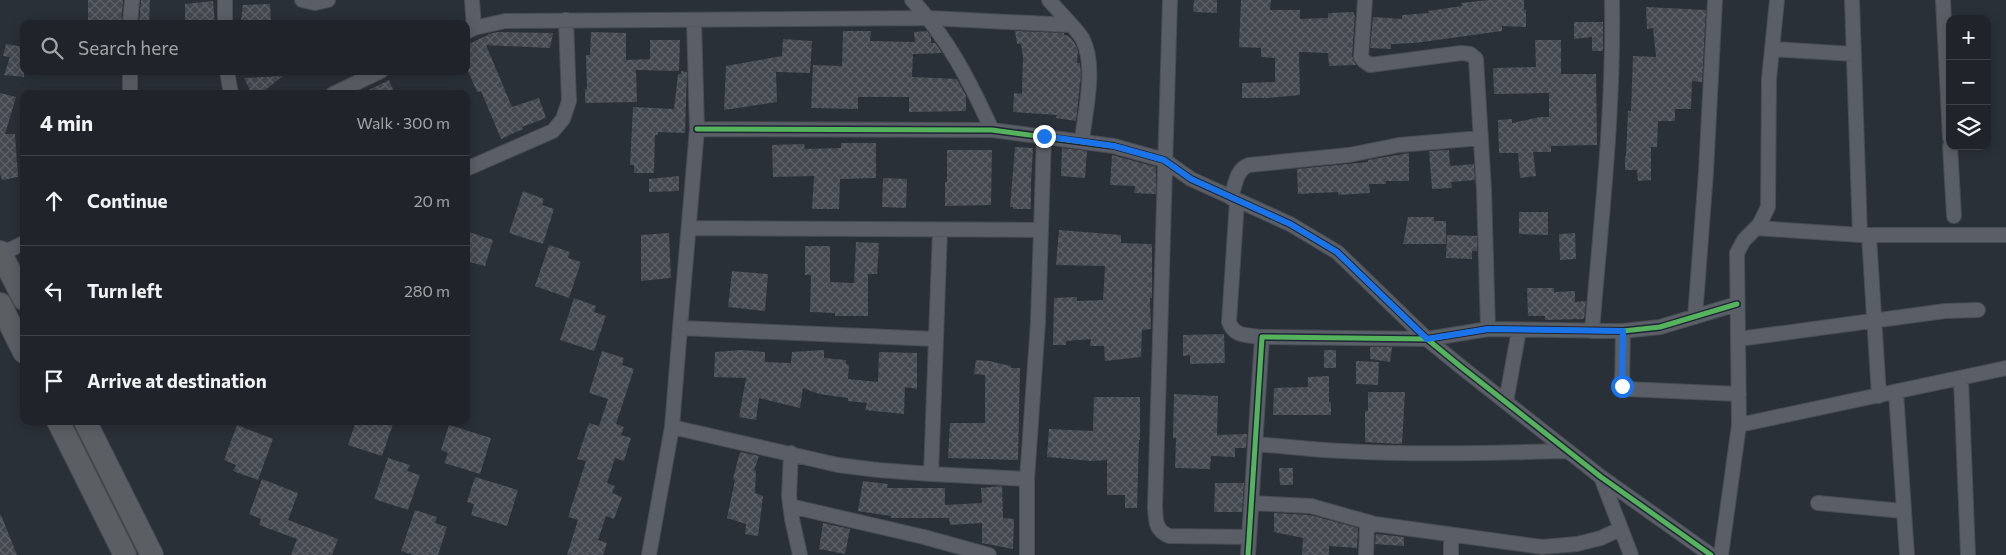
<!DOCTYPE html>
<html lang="en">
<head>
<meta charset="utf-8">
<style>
	:root { --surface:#20242a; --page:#2d3036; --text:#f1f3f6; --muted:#a2a4a8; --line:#3d4147 }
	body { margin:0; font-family:Commissioner,sans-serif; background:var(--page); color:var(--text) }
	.controls { position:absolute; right:15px; top:15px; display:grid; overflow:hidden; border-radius:10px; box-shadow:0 2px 12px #0003 }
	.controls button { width:45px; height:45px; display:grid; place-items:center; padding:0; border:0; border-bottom:1px solid var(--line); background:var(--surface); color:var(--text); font:25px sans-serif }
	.stop { position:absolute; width:15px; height:15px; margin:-11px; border:4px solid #1a73e8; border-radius:50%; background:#fff }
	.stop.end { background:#1a73e8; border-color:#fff; box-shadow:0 1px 5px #0008 }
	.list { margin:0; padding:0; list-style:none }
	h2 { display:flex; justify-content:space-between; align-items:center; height:65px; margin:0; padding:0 20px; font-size:21px }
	h2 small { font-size:16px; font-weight:400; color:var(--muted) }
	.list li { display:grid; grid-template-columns:32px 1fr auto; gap:15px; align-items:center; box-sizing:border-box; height:90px; padding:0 20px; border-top:1px solid var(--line) }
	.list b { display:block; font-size:19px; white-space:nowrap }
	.list em { font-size:16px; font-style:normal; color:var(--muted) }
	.icon { flex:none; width:28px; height:28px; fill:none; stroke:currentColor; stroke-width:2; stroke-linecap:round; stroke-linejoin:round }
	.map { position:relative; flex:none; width:2006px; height:555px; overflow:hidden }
	.search { position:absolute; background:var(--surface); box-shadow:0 2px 12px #0003; left:20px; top:20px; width:450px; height:55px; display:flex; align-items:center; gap:12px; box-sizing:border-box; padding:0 18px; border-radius:10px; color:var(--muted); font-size:19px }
	.panel { position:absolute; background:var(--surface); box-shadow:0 2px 12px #0003; left:20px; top:90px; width:450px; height:335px; border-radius:10px }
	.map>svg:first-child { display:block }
	.building { fill:url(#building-cross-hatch) }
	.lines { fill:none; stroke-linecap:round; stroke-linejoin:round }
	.minor-casing { stroke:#484c53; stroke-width:16 }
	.trunk-casing { stroke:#474c53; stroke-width:24 }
	.minor { stroke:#5a5e66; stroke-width:14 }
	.trunk { stroke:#5b5f64; stroke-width:22 }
	.cycleway-casing { stroke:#1d2633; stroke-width:8 }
	.cycleway { stroke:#56b35d; stroke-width:5 }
	.route { stroke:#1a73e8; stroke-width:6 }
</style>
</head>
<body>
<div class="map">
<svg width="2006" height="555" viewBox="0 0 2006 555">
	<defs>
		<pattern id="building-cross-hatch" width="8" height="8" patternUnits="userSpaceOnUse" patternTransform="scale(1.25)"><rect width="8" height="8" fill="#444950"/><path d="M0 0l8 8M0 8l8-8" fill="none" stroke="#5d6168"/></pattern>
	</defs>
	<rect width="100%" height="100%" fill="#2a3038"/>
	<path class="building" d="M88,0H123L121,24H88Z
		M141,0H150L149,24H139Z
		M1194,0H1217V13L1193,12Z
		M1241,0H1271L1270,10H1300V19L1328,18V13L1353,12L1355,16L1352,56L1356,65L1329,66L1328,53L1299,52L1300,95L1268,98H1242V83L1275,82V58L1261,57V48L1239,47Z
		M1488,0H1524V10H1526V27L1502,26V31L1415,43L1391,44V49L1370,48L1373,17L1402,19V15L1429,13L1428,11L1462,6L1461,3Z
		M213,1L215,24H185V4Z
		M270,4L271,23L241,20L243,5Z
		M1646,7L1706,10L1702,82L1692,81L1691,109H1675V121H1658L1657,147H1651V180L1638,181L1637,170H1625V156H1626L1628,111H1631L1633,56L1656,57L1653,28L1647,29Z
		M1574,22H1603V51H1592V37L1574,39Z
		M843,31H871L870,41L915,42L914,32L927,31L931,36V43H935L942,53L913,54L912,77L957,79L966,96V111L909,112V97H858V109L811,108L813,65L842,66Z
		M1015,31L1064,33V35L1069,36L1074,42L1078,50L1077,63H1080L1081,75L1076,121L1056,118L1057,115L1013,112L1014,93L1022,94L1023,57L1021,44H1017Z
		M498,32L553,33L550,48L486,45L512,107L539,98L546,118L522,127L523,129L501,139L481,91L477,92L466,66V45L488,35V34Z
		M591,32L626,33V60L650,59V40H680L679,71L636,70L637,102L585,103V89H587L586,55H590Z
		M783,39L812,41L810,73L776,72L777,102L724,110L726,66L782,56Z
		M1535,40H1561V74H1596L1597,145L1551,146V152H1533L1536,176L1520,178L1518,153H1499L1498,120L1512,119V123L1540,117H1549V93L1494,94L1493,68L1536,67Z
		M6,44L24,47V77L4,75L10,57L3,56Z
		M681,71L687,72L685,133L658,132V135H655L654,173H634V165H630L633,107L674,109L678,74H681Z
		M283,76L260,94H252L244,78Z
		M389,80L395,94H361Z
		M0,93L16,97L5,134H15L18,177L2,180L0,174Z
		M841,143H876V178L840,179L839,209H812L814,176L773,177L772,145L804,144L805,149L841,148Z
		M1015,147L1033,148L1031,182V209H1013V207H1010Z
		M1062,148L1087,151L1085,178L1061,176Z
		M947,150H992L991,205L945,206V182H947Z
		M1449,150L1450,166L1474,164L1475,180L1451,182L1452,188L1432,189L1429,151Z
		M1409,153V181H1386V184H1369L1370,193L1338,195V192L1298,194L1297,169L1368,162V160Z
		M1112,155L1156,167V194L1134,193L1135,186L1110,185Z
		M679,176V191L649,192V179Z
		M883,178L907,179L906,208L882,207Z
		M523,191L544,199L542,205L554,209L543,244L509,233Z
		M1519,212H1548V235L1519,234Z
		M1408,217H1434V221H1446V244H1403Z
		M1059,230L1121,235V243L1152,244V298H1150L1151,329L1142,330L1141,357L1105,361L1104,346H1090L1091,339L1066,341V345H1053L1054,298L1077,297V301L1103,300L1105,266L1056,265Z
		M466,231L493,240L485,266L466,261Z
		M669,233L671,278L641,281V235Z
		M1575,233L1576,259L1560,260L1559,234Z
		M1447,235L1477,236V251H1472V259L1446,258Z
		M856,242L879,243L877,274H868V316H835V313L810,312L811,275H805V246H830V282L854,283Z
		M549,245L570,252L568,258L581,262L569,298L535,286Z
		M732,271L768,274L765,311L728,307Z
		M1527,288H1554V292L1575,291V302L1586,301L1584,319L1545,320V316H1528Z
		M574,298L596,306L594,312L606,316L594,351L560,340Z
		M1224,334L1225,363L1190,364V355L1183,356V335Z
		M1370,347H1392L1390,362L1370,359Z
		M742,350L765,352V362L791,363L792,352L824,350V358L846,360V364L849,365L848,379L878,382L879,352L917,353V389L905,387L904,414L865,410L867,403L848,401V398L819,394L803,388L800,408L759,398L756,420L739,417L746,378L714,377L715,352Z
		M1324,350H1336V368H1324Z
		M602,351L624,358L622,365L634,369L616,424L624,427L621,435L631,438L624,461L615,458L607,483L615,486L612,493L622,497L614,519L606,516L598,540L607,543L603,555H567L578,520L568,517L586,461L577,459L589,423L599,426L608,399L589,393Z
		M976,360L989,361L1011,366V368H1020L1018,460L948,458L950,423H985V375L974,374Z
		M1356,361L1379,362L1378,385L1356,384Z
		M1329,376V402H1331V415H1273L1274,388L1308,387V377Z
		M1368,392H1405L1402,444L1365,442V411H1368Z
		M1174,394L1218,396L1217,435L1247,434L1246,448H1235V457L1211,456L1210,469L1175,468L1176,438H1173Z
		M1094,397H1140V440H1139L1137,508H1125V495H1107V460L1092,461L1047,457L1049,429L1093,431Z
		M356,421H394L382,456L348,445Z
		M237,425L273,439L258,480L233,471L236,465L224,460Z
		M449,425L491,438L480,474L444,463L448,453L441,450Z
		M740,452L759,456L754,470L756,471L755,493L763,496L758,536L745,534L746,524L727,518L735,480L733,479L735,471Z
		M388,458L410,465L407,471L420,475L408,510L374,499Z
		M1279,468H1293V485H1280Z
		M475,477L518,490L507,526L471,515L474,504L467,502Z
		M262,479L298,493L288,520L338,539L332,555H291L297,539L259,525L261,519L249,514Z
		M863,481L888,484L887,488H945V505L982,503L981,488L1002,486L1003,518L1014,519L1013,549L982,543V523L950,525L949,518H891V516L858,511Z
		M1215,483H1244L1242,512H1214Z
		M415,510L437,517L435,523L447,527L438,555H414L401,551Z
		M1274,513L1310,515L1358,528L1357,548L1329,546V555H1302L1303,538L1274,532Z
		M0,515H1L17,555H0Z
		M823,523L850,529L845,554L819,549Z
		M1376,534L1404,537V546L1375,544Z"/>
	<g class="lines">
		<g class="minor-casing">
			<path id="minor" d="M225,0V24
				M302,0L315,3L328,0
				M472,0L474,28
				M912,0C948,38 970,82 992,130
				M1049,0C1057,10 1076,28 1082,38C1097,65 1085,111 1082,141
				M1170,0L1155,507C1156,521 1155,530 1169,536L1249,537
				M1365,0L1361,57L1364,61L1370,65L1461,53L1470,54L1476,59L1484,190L1488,329
				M1943,0L1950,138
				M130,24L132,0
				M466,32L474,28L505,21L929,18L1070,25
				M1772,49L1854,54
				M227,71L231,94
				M130,94V71
				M333,94L381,71
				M697,129L992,130L1114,146L1164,160L1191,179L1290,224L1337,252L1427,339L1460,366L1601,477L1711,555
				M1950,146L1954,216
				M466,169L553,131L563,119L569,101L566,20
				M1231,198C1235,186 1236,169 1249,165L1349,155L1399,145L1481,138
				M1237,201L1229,322C1234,337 1248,335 1262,337
				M689,228L1041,230
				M1756,228L1860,235L1852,0
				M1861,235H2006
				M1869,236L1879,396
				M1,254L24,243
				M1695,317L1706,172L1715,0
				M680,328L935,339
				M1592,331C1601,221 1614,111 1612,0
				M1623,331L1622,386L1626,389L1739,394
				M1739,339L1945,311L1978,310
				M1961,378L1968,555
				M1896,392L1907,555
				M1506,402L1519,330
				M1739,425L2006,368
				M672,427L838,465L878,470L931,474L1027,479
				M1255,444C1284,446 1313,450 1342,451C1417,455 1493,453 1568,451
				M791,453L789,496L792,519L800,555
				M931,474L940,230
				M1601,477L1631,555
				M1251,503L1311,506L1375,524
				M1818,503L1903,511
				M790,506L924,537L989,555
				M649,555L672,427L680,328L697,129L694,20
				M1027,555V479L1038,322L1044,136
				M1248,555L1262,337L1427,339L1488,329L1623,331L1660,327L1737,304
				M1366,555L1367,528L1375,524L1542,547L1577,544L1601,538L1620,529
				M1451,555V535
				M1721,555L1739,425L1737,253L1744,240L1759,225L1768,207L1769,79L1777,0"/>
		</g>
		<g class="trunk-casing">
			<path id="trunk" d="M0,252L24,299
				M0,304L24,352
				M58,421L125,555
				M85,421L152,555"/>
		</g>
		<use href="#minor" class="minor"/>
		<use href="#trunk" class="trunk"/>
		<g class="cycleway-casing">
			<path id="cycleway" d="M697,129L992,130L1114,146L1164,160L1191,179L1290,224L1337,252L1427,339L1460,366L1601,477L1711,555
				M1248,555L1262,337L1427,339L1488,329L1623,331L1660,327L1737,304"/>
		</g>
		<use href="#cycleway" class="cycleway"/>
	</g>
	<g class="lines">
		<path class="route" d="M1044,136L1114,146L1164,160L1191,179L1290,224L1337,252L1427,339L1488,329L1623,331L1622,386"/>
	</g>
</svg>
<div class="controls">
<button>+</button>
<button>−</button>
<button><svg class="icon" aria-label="layers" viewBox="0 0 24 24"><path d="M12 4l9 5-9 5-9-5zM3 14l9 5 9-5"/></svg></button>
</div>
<div class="stop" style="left:1622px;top:386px"></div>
<div class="stop end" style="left:1044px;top:136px"></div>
<div class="search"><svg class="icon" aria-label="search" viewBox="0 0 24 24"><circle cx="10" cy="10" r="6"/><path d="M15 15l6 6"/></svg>Search here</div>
<section class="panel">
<h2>4 min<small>Walk · 300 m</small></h2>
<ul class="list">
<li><svg class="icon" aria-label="ahead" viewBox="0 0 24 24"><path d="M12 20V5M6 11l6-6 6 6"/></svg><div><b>Continue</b></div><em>20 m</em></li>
<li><svg class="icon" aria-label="left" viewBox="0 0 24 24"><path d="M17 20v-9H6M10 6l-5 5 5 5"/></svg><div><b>Turn left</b></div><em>280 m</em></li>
<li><svg class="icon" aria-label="arrive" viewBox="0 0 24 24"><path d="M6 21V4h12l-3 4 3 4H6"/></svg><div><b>Arrive at destination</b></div></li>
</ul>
</section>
</div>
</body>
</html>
